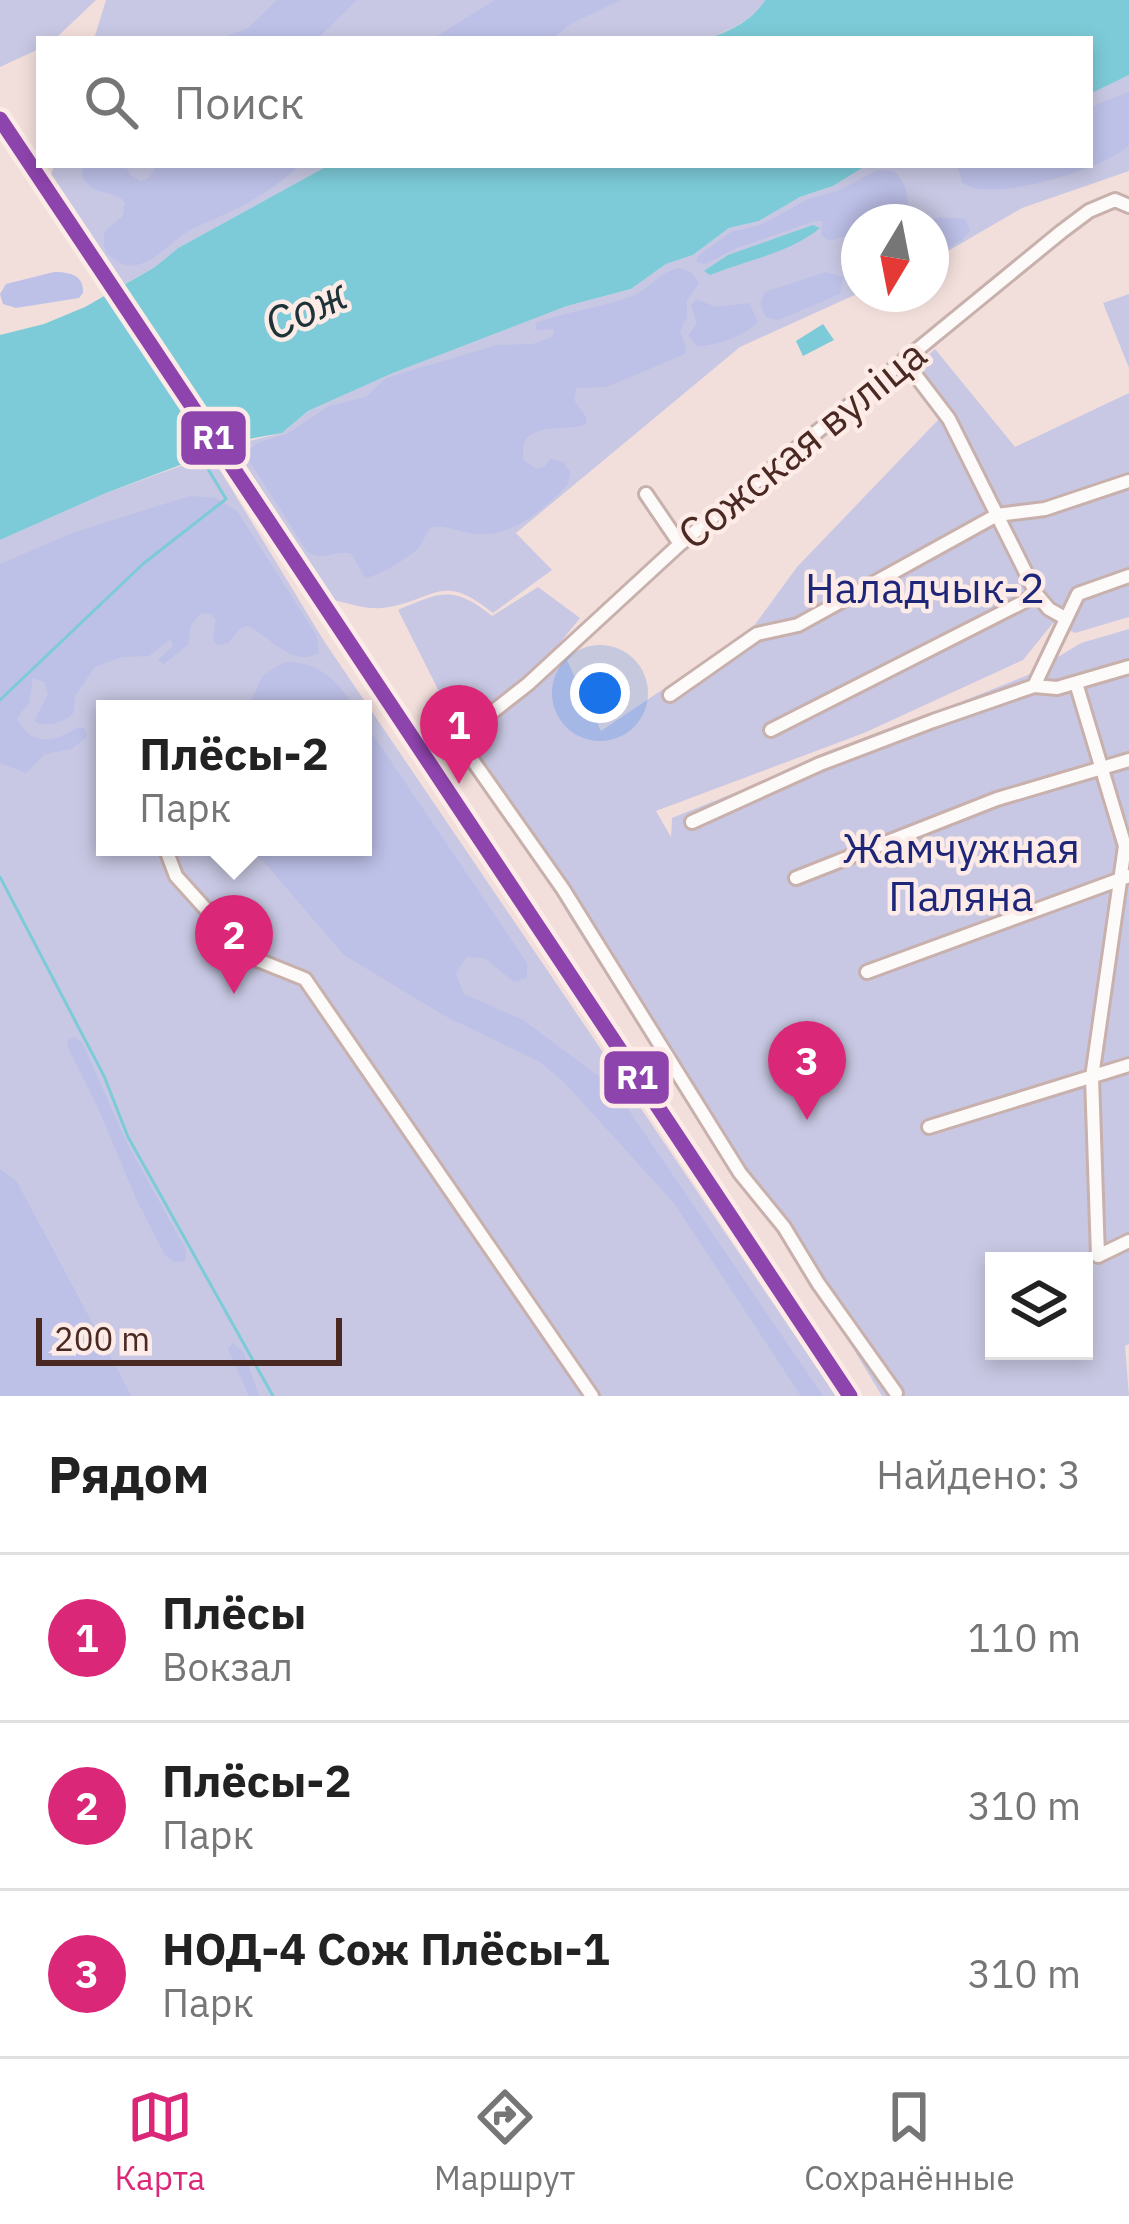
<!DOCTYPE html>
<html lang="ru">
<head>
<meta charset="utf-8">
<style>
	:root { --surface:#fff; --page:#f2f2f2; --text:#222; --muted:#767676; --line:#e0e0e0; --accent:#db2777 }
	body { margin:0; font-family:"IBM Plex Sans",sans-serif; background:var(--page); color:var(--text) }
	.controls { position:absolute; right:36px; bottom:36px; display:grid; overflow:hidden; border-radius:0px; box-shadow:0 6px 18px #0003 }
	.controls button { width:108px; height:108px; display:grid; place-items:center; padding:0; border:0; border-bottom:3px solid var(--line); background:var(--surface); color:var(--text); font:60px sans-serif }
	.compass { position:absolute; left:841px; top:204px; width:108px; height:108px; border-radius:50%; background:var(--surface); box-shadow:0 6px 18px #0003; rotate:190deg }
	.scale { position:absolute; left:36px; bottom:30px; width:306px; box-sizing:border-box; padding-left:12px; border:6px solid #4a2923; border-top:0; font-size:33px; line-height:42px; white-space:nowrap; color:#4a2923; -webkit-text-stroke:9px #fdebe7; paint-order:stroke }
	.you { position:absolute; left:600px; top:693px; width:42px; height:42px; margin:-30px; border:9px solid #fff; border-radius:50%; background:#1a73e8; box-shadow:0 0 0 18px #1a73e833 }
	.badge { display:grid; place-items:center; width:78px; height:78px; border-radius:50%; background:var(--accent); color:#fff; font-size:39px; font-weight:700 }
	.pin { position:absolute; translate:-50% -99px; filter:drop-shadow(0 3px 6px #0008) }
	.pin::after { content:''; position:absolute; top:63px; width:42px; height:36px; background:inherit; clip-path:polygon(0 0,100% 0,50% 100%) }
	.popup { position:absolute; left:96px; top:700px; width:276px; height:156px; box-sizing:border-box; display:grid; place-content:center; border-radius:0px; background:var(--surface); filter:drop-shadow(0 3px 9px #0005); font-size:39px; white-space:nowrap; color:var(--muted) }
	.popup b { font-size:45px; color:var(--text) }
	.popup::after { content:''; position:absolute; left:50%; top:100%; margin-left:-24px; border:24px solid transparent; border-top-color:var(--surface) }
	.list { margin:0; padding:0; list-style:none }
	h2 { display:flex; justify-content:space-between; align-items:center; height:156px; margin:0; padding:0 48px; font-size:51px }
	h2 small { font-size:39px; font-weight:400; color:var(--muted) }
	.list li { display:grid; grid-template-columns:78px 1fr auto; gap:36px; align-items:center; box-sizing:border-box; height:168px; padding:0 48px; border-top:3px solid var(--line) }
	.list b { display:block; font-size:45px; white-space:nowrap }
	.list p { margin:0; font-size:39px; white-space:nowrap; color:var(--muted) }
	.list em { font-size:39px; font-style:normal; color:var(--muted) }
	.icon { flex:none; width:66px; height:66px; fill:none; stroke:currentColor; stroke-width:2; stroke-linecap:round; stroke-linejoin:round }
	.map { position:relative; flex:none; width:1129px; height:1396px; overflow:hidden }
	.search { position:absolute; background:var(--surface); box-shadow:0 6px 18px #0003; left:36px; right:36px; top:36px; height:132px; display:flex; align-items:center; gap:30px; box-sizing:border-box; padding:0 42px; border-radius:0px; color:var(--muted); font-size:45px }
	.sheet { height:660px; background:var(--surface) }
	nav { display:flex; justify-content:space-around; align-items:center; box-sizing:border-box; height:168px; border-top:3px solid var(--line); background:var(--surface); font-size:33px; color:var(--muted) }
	nav a { display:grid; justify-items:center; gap:6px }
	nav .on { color:var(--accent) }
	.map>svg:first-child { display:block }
	.green { fill:#c8c8e4; fill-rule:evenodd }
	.forest { fill:#bdc0e7 }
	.water { fill:#7dcbd8 }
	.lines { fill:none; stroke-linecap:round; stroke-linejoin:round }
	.stream { stroke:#7dcbd8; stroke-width:3 }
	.minor-casing { stroke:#c8b0ac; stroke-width:18 }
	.minor { stroke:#fdfafa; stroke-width:12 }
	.rail-1-casing { stroke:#fdebe7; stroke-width:24 }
	.rail-1 { stroke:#8e44ad; stroke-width:15 }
	.labels { text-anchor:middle; stroke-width:9; stroke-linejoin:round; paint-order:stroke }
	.street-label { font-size:42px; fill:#4a2923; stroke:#fdebe7 }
	.park-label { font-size:42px; fill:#1d2678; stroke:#fdebe7 }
	.water-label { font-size:45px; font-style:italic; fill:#1e3337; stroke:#fdebe7 }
	.line-badge { stroke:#fdebe7; stroke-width:4.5 }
	.badge-label { font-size:33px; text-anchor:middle; font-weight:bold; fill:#fff }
</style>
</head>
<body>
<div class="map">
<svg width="1129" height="1396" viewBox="0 0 1129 1396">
	<rect width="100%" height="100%" fill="#f2dfdc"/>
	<path class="green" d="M0,0H96L55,39H39V49L0,67Z
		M106,0H765C752,21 728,32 704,39H94Z
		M1129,75V171L1022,208L931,261V222H859V293L740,347L516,533L552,570L493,613C440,570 436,601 382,608C368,610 348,603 333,600L233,445L282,433L308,411L393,373L567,306L631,289L666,264L693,255L729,228L759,221L800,197L833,186L867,165H1090V94Z
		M54,165H329L178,248L155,267L121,286L50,178Z
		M1129,294V368L1103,303Z
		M935,349L1015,447L1129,393V617L1075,633L1053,623L1023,660L864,733L656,811L671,837L672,818L1028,675L1081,643L1129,629V1344L1125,1346L1129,1396H882L780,1228L734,1175L570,918L458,729L398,610C441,592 453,585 492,616L538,587L580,618L559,644L601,731L751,630L797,567L939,419L907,375ZM994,1261H1084V1351H994Z
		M211,455L324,641L836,1396H132L17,1181L0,1168V540L106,493ZM105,709H363V847H105Z"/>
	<path class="forest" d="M277,0H357L317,39H219L248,28Z
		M495,0H621L572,23L552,39H432Z
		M1129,92V145C1107,169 985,205 962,182L957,165H1090V107Z
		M84,165H125L130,175L141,181L149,178L157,165H300C267,196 235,210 194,228C169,239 142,284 111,257C103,250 103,241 105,231L123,216L125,203C114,187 95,200 82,176Z
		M877,170L894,171C908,184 913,206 901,222H859V232L829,241L821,235L823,221H815L737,248L705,264L696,262L699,255L731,232L761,225L808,199L838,191Z
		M939,217L965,219L970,230L962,240L931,258V222H925Z
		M679,268L692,273L699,283L687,300V317L680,331L686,347L685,354L606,387L576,388L574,400L586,417V424C567,433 515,418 524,460L536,469L544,467L550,459L563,462L570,472L568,484C545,508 513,537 478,534C462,533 448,525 431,527C426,533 424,540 420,546C414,555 375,578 365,578L352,554C336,549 323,563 307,551L248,459L247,451L259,442L287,434L329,406L366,397L386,378L497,345L533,344L552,337L555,329L536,330V323C567,311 600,308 630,297C650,290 658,272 679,268Z
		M54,272C70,272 84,275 83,293L79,298L16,308L3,304L0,294L6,284Z
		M826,272L843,277L840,294L778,320L766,317L760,304L765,292Z
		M696,299L716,307L749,303L758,322C746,335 714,347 697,346L688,336L697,323L691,306Z
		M190,496L216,498L237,511L317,636L319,653C291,668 271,636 247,626L239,629L228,643L217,645L213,640L216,619L211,614L201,613L191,625L188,645L164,664L158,660L173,646L171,639L149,656L122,657L95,667L75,696L74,712C66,723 45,728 34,721L48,694L44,682L33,678L29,703L17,718C31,748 54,742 77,728H84L87,737L71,749L45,754L26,773L0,763V564L75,532Z
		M285,662C321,662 337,681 356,709H247L263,675Z
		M363,720L527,963V978L514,982L484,958L466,957L456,974L464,994L523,1020L613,1087L823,1396H801L674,1203L564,1082L540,1062L445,1016L344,955L251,847H363Z
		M74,1037L82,1042L127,1143L186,1250L185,1261L174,1262L165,1255L137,1201L99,1110L67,1046V1041Z
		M0,1168L17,1181L132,1396H0Z
		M233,1343L244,1353L259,1396H249L228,1349Z"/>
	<path class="water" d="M765,0H1129V75L1090,94V39H704C728,33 752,21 765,0Z
		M329,165H867L833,186L800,197L759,221L729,228L693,255L666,264L631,289L567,306L393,373L308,411L282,433L249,439L106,493L0,540V335L44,324L85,307L155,267L178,248Z
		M813,225L820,228C790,253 747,260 710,275L704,271L728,255Z
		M823,324L834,340L803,356L796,341Z"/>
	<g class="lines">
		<path class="stream" d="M0,700L144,563L226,499L202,459
			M0,877L104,1076L128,1137L273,1396"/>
		<g class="minor-casing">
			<path id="minor" d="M904,360L949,419L1037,595L1049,609L1065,618
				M646,494L680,544
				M1076,683L1125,846L1092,1077L1098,1256L1129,1241
				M1034,686L1078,594L1129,576
				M670,695L757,634L798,625L997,515L1045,509L1129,481
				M771,730L1037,595
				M692,822L820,764L933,721L1034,686L1057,688L1129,667
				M165,847L176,876L248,956L305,979L592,1396
				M796,878L997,799L1129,760
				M867,972L1129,876
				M929,1127L1129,1065
				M896,1393L818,1283L784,1227L740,1173L563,889L471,758L464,739L467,732L528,684L680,544L1061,232L1089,211L1115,200L1129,206"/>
		</g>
		<use href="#minor" class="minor"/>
		<g class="rail-1-casing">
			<path id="rail-1" d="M0,119C286,543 564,973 850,1396"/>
		</g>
		<use href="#rail-1" class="rail-1"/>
	</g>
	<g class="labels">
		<g class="street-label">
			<text transform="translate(802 444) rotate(-39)" y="15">Сожская вуліца</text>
		</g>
		<g class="park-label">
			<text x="925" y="603">Наладчык-2</text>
			<text x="961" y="863">Жамчужная<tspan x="961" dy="48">Паляна</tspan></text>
		</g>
		<g class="water-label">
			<text transform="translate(306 309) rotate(-25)" y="16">Сож</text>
		</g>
	</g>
	<g class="line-badge">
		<rect x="179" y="409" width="69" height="58" rx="12" fill="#8e44ad"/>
		<rect x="602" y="1049" width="69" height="57" rx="12" fill="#8e44ad"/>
	</g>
	<g class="badge-label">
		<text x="213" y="449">R1</text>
		<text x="637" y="1089">R1</text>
	</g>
</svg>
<div class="controls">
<button><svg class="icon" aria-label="layers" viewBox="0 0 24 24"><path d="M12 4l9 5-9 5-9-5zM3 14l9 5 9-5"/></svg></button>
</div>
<svg class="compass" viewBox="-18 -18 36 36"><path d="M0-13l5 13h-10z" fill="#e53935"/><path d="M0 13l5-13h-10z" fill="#767676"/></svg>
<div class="scale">200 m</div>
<div class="you"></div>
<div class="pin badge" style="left:459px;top:784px">1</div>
<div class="pin badge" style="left:234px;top:994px">2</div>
<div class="popup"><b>Плёсы-2</b>Парк</div>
<div class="pin badge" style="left:807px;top:1120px">3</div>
<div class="search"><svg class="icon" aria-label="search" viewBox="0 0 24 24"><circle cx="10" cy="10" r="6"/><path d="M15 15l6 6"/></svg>Поиск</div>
</div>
<section class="sheet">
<h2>Рядом<small>Найдено: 3</small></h2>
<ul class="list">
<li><span class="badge">1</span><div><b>Плёсы</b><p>Вокзал</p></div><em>110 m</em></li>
<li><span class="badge">2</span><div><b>Плёсы-2</b><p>Парк</p></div><em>310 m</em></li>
<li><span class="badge">3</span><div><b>НОД-4 Сож Плёсы-1</b><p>Парк</p></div><em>310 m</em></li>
</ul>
</section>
<nav>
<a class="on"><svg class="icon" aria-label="map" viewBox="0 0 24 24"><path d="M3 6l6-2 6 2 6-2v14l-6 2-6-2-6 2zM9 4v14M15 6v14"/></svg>Карта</a>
<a><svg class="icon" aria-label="directions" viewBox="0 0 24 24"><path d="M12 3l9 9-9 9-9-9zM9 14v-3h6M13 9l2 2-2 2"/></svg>Маршрут</a>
<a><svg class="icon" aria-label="saved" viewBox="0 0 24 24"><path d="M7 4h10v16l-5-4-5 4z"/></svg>Сохранённые</a>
</nav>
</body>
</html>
